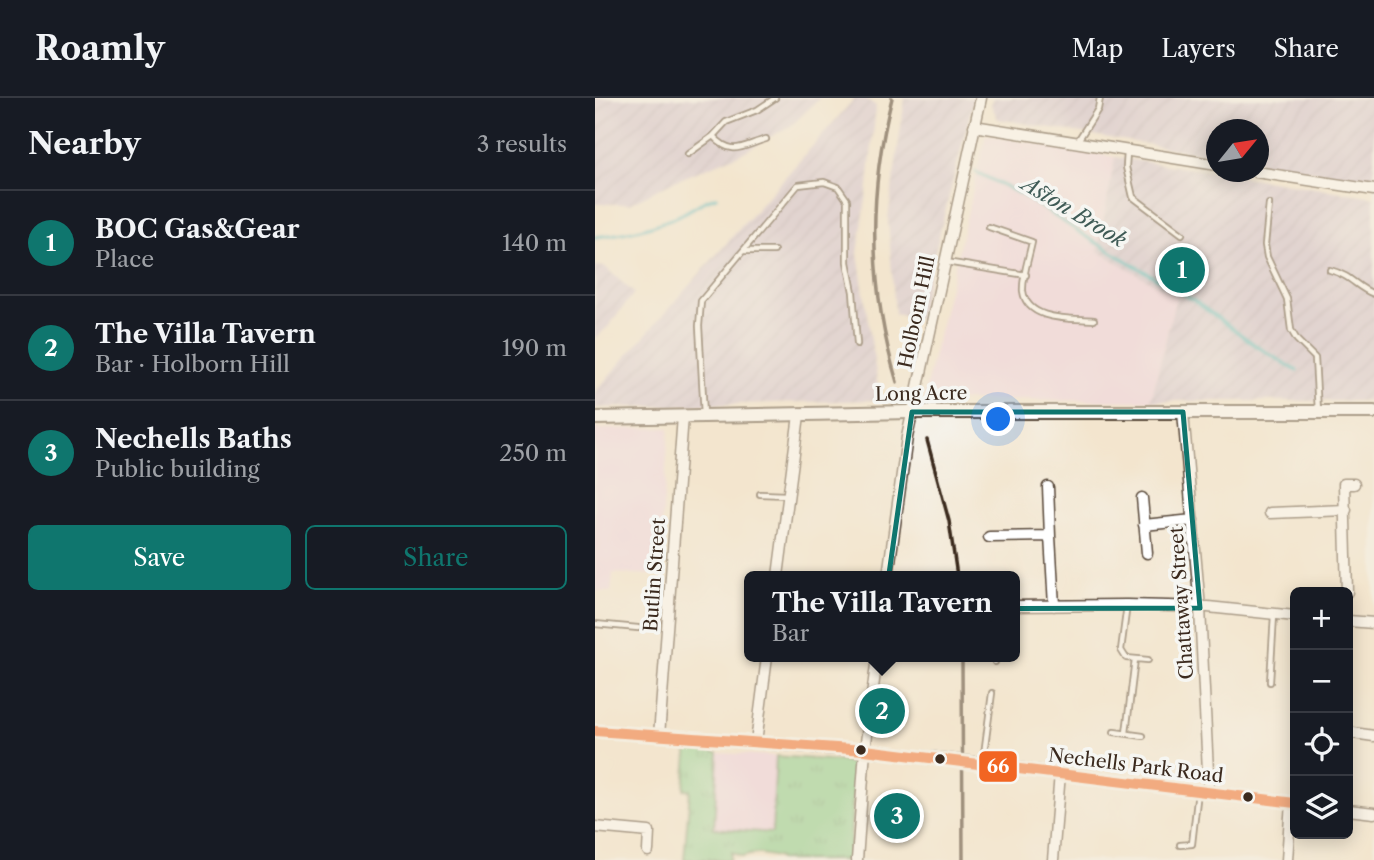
<!DOCTYPE html>
<html lang="en">
<head>
<meta charset="utf-8">
<style>
	:root { --surface:#171b24; --page:#242831; --text:#f1f3f6; --muted:#9ea1a6; --line:#363941; --accent:#0f766e }
	body { margin:0; font-family:"Libre Caslon Text",serif; background:var(--page); color:var(--text) }
	.controls { position:absolute; right:21px; bottom:21px; display:grid; overflow:hidden; border-radius:10px; box-shadow:0 4px 18px #0003 }
	.controls button { width:63px; height:63px; display:grid; place-items:center; padding:0; border:0; border-bottom:2px solid var(--line); background:var(--surface); color:var(--text); font:35px sans-serif }
	.compass { position:absolute; left:611px; top:21px; width:63px; height:63px; border-radius:50%; background:var(--surface); box-shadow:0 4px 18px #0003; rotate:60deg }
	.you { position:absolute; left:404px; top:322px; width:24px; height:24px; margin:-18px; border:5px solid #fff; border-radius:50%; background:#1a73e8; box-shadow:0 0 0 10px #1a73e833 }
	.badge { display:grid; place-items:center; width:46px; height:46px; border-radius:50%; background:var(--accent); color:#fff; font-size:23px; font-weight:700 }
	.pin { position:absolute; translate:-50% -50%; border:4px solid #fff; box-shadow:0 2px 7px #0006 }
	.popup { position:absolute; left:149px; top:473px; width:276px; height:91px; box-sizing:border-box; display:grid; place-content:center; border-radius:10px; background:var(--surface); filter:drop-shadow(0 2px 5px #0005); font-size:23px; white-space:nowrap; color:var(--muted) }
	.popup b { font-size:26px; color:var(--text) }
	.popup::after { content:''; position:absolute; left:50%; top:100%; margin-left:-14px; border:14px solid transparent; border-top-color:var(--surface) }
	.list { margin:0; padding:0; list-style:none }
	h2 { display:flex; justify-content:space-between; align-items:center; height:91px; margin:0; padding:0 28px; font-size:30px }
	h2 small { font-size:23px; font-weight:400; color:var(--muted) }
	.list li { display:grid; grid-template-columns:46px 1fr auto; gap:21px; align-items:center; box-sizing:border-box; height:105px; padding:0 28px; border-top:2px solid var(--line) }
	.list b { display:block; font-size:26px; white-space:nowrap }
	.list p { margin:0; font-size:23px; white-space:nowrap; color:var(--muted) }
	.list em { font-size:23px; font-style:normal; color:var(--muted) }
	.actions { display:flex; gap:14px; padding:21px 28px }
	.actions a { flex:1; padding:16px 0; border:2px solid var(--accent); border-radius:10px; text-align:center; font-size:24px; color:var(--accent) }
	.actions .main { background:var(--accent); color:#fff }
	.icon { flex:none; width:38px; height:38px; fill:none; stroke:currentColor; stroke-width:2; stroke-linecap:round; stroke-linejoin:round }
	.map { position:relative; flex:none; width:779px; height:762px; overflow:hidden }
	header { display:flex; align-items:center; gap:42px; box-sizing:border-box; height:98px; padding:0 35px; background:var(--surface); border-bottom:2px solid var(--line) }
	header strong { font-size:33px }
	nav { display:flex; gap:38px; margin-inline-start:auto; font-size:24px }
	main { display:flex }
	aside { flex:1; background:var(--surface) }
	.map>svg:first-child { display:block }
	.built { fill:#efd0e6 }
	.industrial { fill:url(#industrial-furrows) }
	.park { fill:url(#park-tufts); stroke:#607c54; stroke-width:2 }
	.lines { fill:none; stroke-linecap:round; stroke-linejoin:round }
	.stream { stroke:#47b6bf; stroke-width:3.5 }
	.service-casing { stroke:#574638; stroke-width:8 }
	.minor-casing { stroke:#574638; stroke-width:13 }
	.tertiary-casing { stroke:#574638; stroke-width:16 }
	.service { stroke:#fff; stroke-width:4.5 }
	.minor { stroke:#fff; stroke-width:10 }
	.tertiary { stroke:#fff; stroke-width:12 }
	.rail { stroke:#3b2a1e; stroke-width:3.5 }
	.minor-bridge-casing { stroke:#574638; stroke-width:13; stroke-linecap:butt }
	.minor-bridge { stroke:#fff; stroke-width:10 }
	.bus-1-casing { stroke:#f6f6f2; stroke-width:16 }
	.bus-1 { stroke:#f26522; stroke-width:10 }
	.marked { fill:none; stroke:#0f766e; stroke-width:5; stroke-linejoin:round }
	.bus-dot { fill:#3b2a1e; stroke:#f6f6f2; stroke-width:2.5 }
	.labels { text-anchor:middle; stroke-width:7; stroke-linejoin:round; paint-order:stroke }
	.street-label { font-size:19px; fill:#3b2a1e; stroke:#f6f6f2 }
	.water-label { font-size:21px; font-style:italic; fill:#3f5b56; stroke:#f6f6f2 }
	.line-badge { stroke:#f6f6f2; stroke-width:2.5 }
	.badge-label { font-size:19px; text-anchor:middle; font-weight:bold; fill:#fff }
</style>
</head>
<body>
<header>
<strong>Roamly</strong>
<nav><a>Map</a><a>Layers</a><a>Share</a></nav>
</header>
<main>
<aside>
<h2>Nearby<small>3 results</small></h2>
<ul class="list">
<li><span class="badge">1</span><div><b>BOC Gas&amp;Gear</b><p>Place</p></div><em>140 m</em></li>
<li><span class="badge">2</span><div><b>The Villa Tavern</b><p>Bar · Holborn Hill</p></div><em>190 m</em></li>
<li><span class="badge">3</span><div><b>Nechells Baths</b><p>Public building</p></div><em>250 m</em></li>
</ul>
<div class="actions"><a class="main">Save</a><a>Share</a></div>
</aside>
<div class="map">
<svg width="779" height="762" viewBox="0 0 779 762">
	<defs>
		<pattern id="industrial-furrows" width="10" height="10" patternUnits="userSpaceOnUse" patternTransform="scale(1.75)"><rect width="10" height="10" fill="#cdbed2"/><path d="M-1 1l2-2M0 10L10 0M9 11l2-2" fill="none" stroke="#b1a3b4"/></pattern>
		<pattern id="park-tufts" width="24" height="20" patternUnits="userSpaceOnUse" patternTransform="scale(1.75)"><rect width="24" height="20" fill="#84ce8b"/><path d="M3 7l-1-3M5 7V3M7 7l1-3M15 17l-1-3M17 17v-4M19 17l1-3" fill="none" stroke="#6da771"/></pattern>
	</defs>
	<rect width="100%" height="100%" fill="#f6f6f2"/>
	<filter id="ink" filterUnits="userSpaceOnUse"><feTurbulence type="fractalNoise" baseFrequency=".0143" numOctaves="2"/><feDisplacementMap in="SourceGraphic" scale="14" xChannelSelector="R" yChannelSelector="G"/><feConvolveMatrix kernelMatrix="1 2 1 2 8 2 1 2 1" color-interpolation-filters="sRGB"/></filter>
	<filter id="wash" filterUnits="userSpaceOnUse"><feTurbulence type="fractalNoise" baseFrequency=".00686" numOctaves="4" result="noise"/><feDisplacementMap in="SourceGraphic" scale="28" xChannelSelector="R" yChannelSelector="G"/><feGaussianBlur stdDeviation="1.57" result="paint"/><feColorMatrix in="noise" values="0 0 0 0 0 0 0 0 0 0 0 0 0 0 0 0 0 1.4 0 .05"/><feComposite in="paint" operator="in"/></filter>
	<g filter="url(#wash)">
		<rect width="100%" height="100%" fill="#f3e5ce"/>
		<path class="built" d="M391,37L520,59L503,153L581,199L556,303L328,302Z
			M74,330L63,477L18,475L16,494L0,493V331Z
			M123,655L181,658L177,735L119,730Z"/>
		<path class="industrial" d="M0,0H225L197,27L145,56L75,85L34,106H0Z
			M260,0H270L281,8L273,88L263,155L285,302L0,310V294Z
			M310,0H379L323,221L300,216L293,121Z
			M398,0H779V83L664,65V32H622L621,58L403,21L396,7Z
			M520,59L779,99V303H556L581,199L503,153Z
			M0,168L10,169L39,195L13,229L0,240Z"/>
		<path class="park" d="M93,646L123,655L119,730L177,735L181,658L260,664L254,762H184V760C170,756 161,754 147,759L136,754L135,762H89L95,692L89,691Z"/>
		<g class="lines">
			<path class="stream" d="M381,74L427,97L500,144L598,202L663,249L702,273
				M0,139C29,136 60,129 87,116C99,110 108,102 121,99"/>
		</g>
	</g>
	<g filter="url(#ink)">
		<g class="lines">
			<g class="service-casing">
				<path id="service" d="M118,38C137,59 147,48 171,41
					M482,44L503,11L505,0
					M532,54L531,69L538,99L587,136
					M93,56L118,38L131,24L162,12L180,0
					M674,106L670,147L672,159L692,201L696,232L702,242L720,260L723,313
					M394,129L437,144C434,159 427,179 428,193C432,224 477,220 499,222
					M148,153H179
					M351,164L431,177
					M735,172C758,178 760,189 779,196
					M109,317L104,228L106,203L203,87L229,84L243,89L252,102V164L258,194L262,246
					M165,396L192,397
					M532,507L526,552L531,560L553,562
					M0,526L43,530
					M400,564V559
					M675,584L679,517
					M519,634L548,638
					M531,635L540,561
					M388,664L397,595
					M585,747L597,746L603,693"/>
			</g>
			<g class="minor-casing">
				<path id="minor" d="M379,28L622,67
					M661,74L779,92
					M588,314L605,510L614,694
					M453,389L455,438
					M547,400L552,455
					M675,415L751,412
					M549,427L598,422
					M394,439L455,438L459,508
					M183,478L204,317
					M293,478L312,339L386,0
					M752,494L749,386H759
					M420,508L532,507L613,509L700,518
					M753,523L779,525
					M0,633L339,659
					M758,635L779,638
					M64,638L88,318
					M161,644L172,559
					M380,664L700,705
					M753,712L779,715
					M0,729L54,734L53,753
					M262,762L270,652L282,559
					M458,762L465,675
					M692,762L696,704"/>
			</g>
			<g class="tertiary-casing">
				<path id="tertiary" d="M0,320L317,314H779"/>
			</g>
			<use href="#service" class="service"/>
			<use href="#minor" class="minor"/>
			<use href="#tertiary" class="tertiary"/>
			<path class="rail" d="M297,0C273,94 274,191 302,284
				M332,342L354,423L362,478
				M367,559L368,762"/>
			<g class="minor-bridge-casing">
				<path id="minor-bridge" d="M339,659L380,664"/>
			</g>
			<use href="#minor-bridge" class="minor-bridge"/>
			<g class="bus-1-casing">
				<path id="bus-1" d="M0,633L270,652L700,705"/>
			</g>
			<use href="#bus-1" class="bus-1"/>
		</g>
	</g>
	<path d="M0 0H779V762H0ZM317,314H588L605,510L289,511Z" fill="#f3e5ce" fill-opacity=".55" fill-rule="evenodd"/>
	<path class="marked" d="M317,314H588L605,510L289,511Z"/>
	<g class="bus-dot">
		<circle cx="266" cy="652" r="6"/>
		<circle cx="345" cy="661" r="6"/>
		<circle cx="653" cy="699" r="6"/>
	</g>
	<g class="labels">
		<g class="street-label">
			<text transform="translate(321 214) rotate(-78)" y="7">Holborn Hill</text>
			<text transform="translate(326 295) rotate(-1)" y="7">Long Acre</text>
			<text transform="translate(59 477) rotate(-86)" y="7">Butlin Street</text>
			<text transform="translate(586 505) rotate(-94)" y="7">Chattaway Street</text>
			<text transform="translate(541 667) rotate(7)" y="7">Nechells Park Road</text>
		</g>
		<g class="water-label">
			<text transform="translate(479 114) rotate(31)" y="7">Aston Brook</text>
		</g>
	</g>
	<rect class="line-badge" x="383" y="652" width="40" height="33" rx="7" fill="#f26522"/>
	<g class="badge-label">
		<text x="403" y="675">66</text>
	</g>
</svg>
<div class="controls">
<button>+</button>
<button>−</button>
<button><svg class="icon" aria-label="locate" viewBox="0 0 24 24"><circle cx="12" cy="12" r="6"/><path d="M12 2v4M12 18v4M2 12h4M18 12h4"/></svg></button>
<button><svg class="icon" aria-label="layers" viewBox="0 0 24 24"><path d="M12 4l9 5-9 5-9-5zM3 14l9 5 9-5"/></svg></button>
</div>
<svg class="compass" viewBox="-18 -18 36 36"><path d="M0-13l5 13h-10z" fill="#e53935"/><path d="M0 13l5-13h-10z" fill="#9ea1a6"/></svg>
<div class="you"></div>
<div class="pin badge" style="left:587px;top:172px">1</div>
<div class="pin badge" style="left:287px;top:613px">2</div>
<div class="popup"><b>The Villa Tavern</b>Bar</div>
<div class="pin badge" style="left:302px;top:718px">3</div>
</div>
</main>
</body>
</html>
